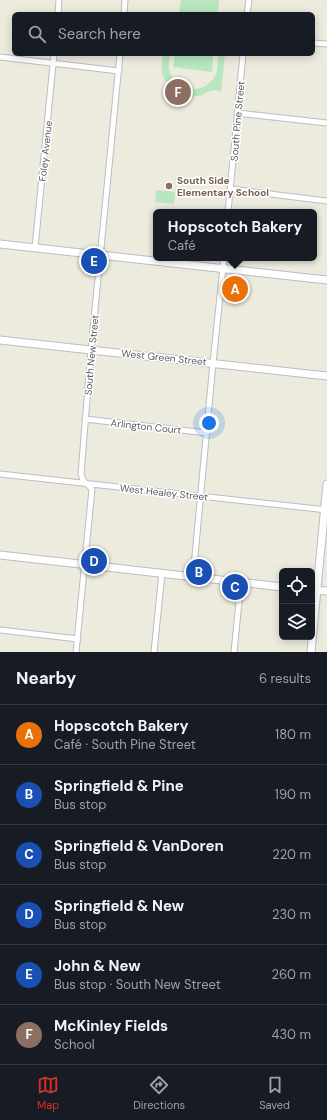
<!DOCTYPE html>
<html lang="en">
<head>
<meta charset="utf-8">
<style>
	:root { --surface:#171b24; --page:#20242c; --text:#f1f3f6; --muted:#9ea1a6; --line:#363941; --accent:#d93025 }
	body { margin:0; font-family:"DM Sans",sans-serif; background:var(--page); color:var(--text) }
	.controls { position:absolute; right:12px; bottom:12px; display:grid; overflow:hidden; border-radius:6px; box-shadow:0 2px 10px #0003 }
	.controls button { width:36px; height:36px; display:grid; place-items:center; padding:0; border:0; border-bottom:1px solid var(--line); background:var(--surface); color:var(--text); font:20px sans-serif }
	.you { position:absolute; left:209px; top:423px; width:14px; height:14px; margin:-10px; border:3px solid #fff; border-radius:50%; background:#1a73e8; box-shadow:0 0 0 6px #1a73e833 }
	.badge { display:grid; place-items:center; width:26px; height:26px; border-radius:50%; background:var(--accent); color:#fff; font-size:13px; font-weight:700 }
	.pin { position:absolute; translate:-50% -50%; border:2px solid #fff; box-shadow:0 1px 4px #0006 }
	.popup { position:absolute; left:153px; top:209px; width:164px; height:52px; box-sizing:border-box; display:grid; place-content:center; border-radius:6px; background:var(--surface); filter:drop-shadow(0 1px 3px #0005); font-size:13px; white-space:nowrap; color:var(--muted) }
	.popup b { font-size:15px; color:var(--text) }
	.popup::after { content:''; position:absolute; left:50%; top:100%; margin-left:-8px; border:8px solid transparent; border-top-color:var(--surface) }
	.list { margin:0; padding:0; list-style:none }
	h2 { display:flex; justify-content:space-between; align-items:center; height:52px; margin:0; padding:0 16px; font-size:17px }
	h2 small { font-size:13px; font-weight:400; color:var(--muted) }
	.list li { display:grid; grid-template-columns:26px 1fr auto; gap:12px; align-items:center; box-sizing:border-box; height:60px; padding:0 16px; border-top:1px solid var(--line) }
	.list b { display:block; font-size:15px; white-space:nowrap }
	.list p { margin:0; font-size:13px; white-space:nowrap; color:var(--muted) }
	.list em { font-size:13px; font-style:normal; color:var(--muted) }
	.icon { flex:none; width:22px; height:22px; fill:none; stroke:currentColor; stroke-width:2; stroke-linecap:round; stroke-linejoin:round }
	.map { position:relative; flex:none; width:327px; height:652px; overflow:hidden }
	.search { position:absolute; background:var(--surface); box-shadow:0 2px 10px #0003; left:12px; right:12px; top:12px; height:44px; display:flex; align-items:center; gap:10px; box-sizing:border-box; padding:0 14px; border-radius:6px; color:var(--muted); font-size:15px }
	.sheet { height:412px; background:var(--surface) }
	nav { display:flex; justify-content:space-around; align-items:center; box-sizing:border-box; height:56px; border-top:1px solid var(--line); background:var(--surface); font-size:11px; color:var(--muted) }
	nav a { display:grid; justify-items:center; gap:2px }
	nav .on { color:var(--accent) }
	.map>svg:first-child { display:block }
	.green { fill:#b8e6bf }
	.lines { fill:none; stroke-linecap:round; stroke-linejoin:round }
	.minor-casing { stroke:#bbbdc4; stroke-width:7 }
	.tertiary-casing { stroke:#bbbdc4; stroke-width:9 }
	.secondary-casing { stroke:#bbbdc6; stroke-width:9 }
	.minor { stroke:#fff; stroke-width:5 }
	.tertiary { stroke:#fff; stroke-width:7 }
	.secondary { stroke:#fff; stroke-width:7 }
	.education-dot { fill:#8d6e63; stroke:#fff; stroke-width:1.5 }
	.labels { text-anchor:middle; stroke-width:3; stroke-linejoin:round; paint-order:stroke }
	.street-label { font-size:10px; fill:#575a61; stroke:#fff }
	.education-label { font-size:10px; font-weight:bold; fill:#785e54; stroke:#fff; text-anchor:start }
</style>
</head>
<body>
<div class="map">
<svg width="327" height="652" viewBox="0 0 327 652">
	<rect width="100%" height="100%" fill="#ecebde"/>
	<path class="green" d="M181,0H219L218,14H179Z
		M163,54H170C169,60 168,67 170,73C177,93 205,95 215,76C218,69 218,61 218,54H225L221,92C219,91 215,90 212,91C207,91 203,96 198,96C182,99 166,88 162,73C161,67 162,60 163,54Z
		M175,54H213L212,72L173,67Z
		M156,190L175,192L174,204L155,202Z"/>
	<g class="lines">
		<g class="minor-casing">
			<path id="minor" d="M58,14L59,0
				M124,14L125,0
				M247,14L249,0
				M313,43L327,44
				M0,57L119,71
				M237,113L327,123
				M230,189L327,201
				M228,212L243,54
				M35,248L54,54
				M85,419L207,433
				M0,474L327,510
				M193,577L213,363L224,258
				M0,630L78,639
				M76,652L92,489L83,480L81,474L91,350L120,54
				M154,652L162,573
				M234,652L241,582"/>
		</g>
		<g class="tertiary-casing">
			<path id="tertiary" d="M0,244L327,280
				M0,340L327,376"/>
		</g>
		<g class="secondary-casing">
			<path id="secondary" d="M0,555L282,587
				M312,590L327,591
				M311,652L327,484"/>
		</g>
		<use href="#minor" class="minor"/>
		<use href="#tertiary" class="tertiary"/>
		<use href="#secondary" class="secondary"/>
	</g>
	<circle class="education-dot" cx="169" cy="186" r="4"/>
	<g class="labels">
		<g class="street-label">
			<text transform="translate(237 121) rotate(-85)" y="4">South Pine Street</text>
			<text transform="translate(45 151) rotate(-84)" y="4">Foley Avenue</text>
			<text transform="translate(91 355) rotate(-85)" y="4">South New Street</text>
			<text transform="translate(164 357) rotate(6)" y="4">West Green Street</text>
			<text transform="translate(146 426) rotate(6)" y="4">Arlington Court</text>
			<text transform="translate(164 492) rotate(6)" y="4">West Healey Street</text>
		</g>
		<g class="education-label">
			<text x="177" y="184">South Side<tspan x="177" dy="12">Elementary School</tspan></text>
		</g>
	</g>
</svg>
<div class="controls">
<button><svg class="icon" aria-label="locate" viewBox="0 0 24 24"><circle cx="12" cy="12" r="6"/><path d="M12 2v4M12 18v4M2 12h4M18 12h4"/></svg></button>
<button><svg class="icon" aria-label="layers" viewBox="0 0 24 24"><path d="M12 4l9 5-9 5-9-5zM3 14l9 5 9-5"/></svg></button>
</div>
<div class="you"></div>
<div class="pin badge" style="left:235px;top:289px;background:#e8710a">A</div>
<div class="popup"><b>Hopscotch Bakery</b>Café</div>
<div class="pin badge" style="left:199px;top:572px;background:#1a4fb4">B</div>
<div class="pin badge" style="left:235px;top:587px;background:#1a4fb4">C</div>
<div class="pin badge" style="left:94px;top:561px;background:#1a4fb4">D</div>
<div class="pin badge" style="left:94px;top:261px;background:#1a4fb4">E</div>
<div class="pin badge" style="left:178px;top:92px;background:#8d6e63">F</div>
<div class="search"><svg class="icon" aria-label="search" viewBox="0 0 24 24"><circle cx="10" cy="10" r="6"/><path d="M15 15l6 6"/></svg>Search here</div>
</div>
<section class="sheet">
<h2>Nearby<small>6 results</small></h2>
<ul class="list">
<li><span class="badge" style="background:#e8710a">A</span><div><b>Hopscotch Bakery</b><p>Café · South Pine Street</p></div><em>180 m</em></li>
<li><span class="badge" style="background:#1a4fb4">B</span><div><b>Springfield &amp; Pine</b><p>Bus stop</p></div><em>190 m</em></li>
<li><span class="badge" style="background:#1a4fb4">C</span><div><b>Springfield &amp; VanDoren</b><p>Bus stop</p></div><em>220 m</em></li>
<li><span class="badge" style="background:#1a4fb4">D</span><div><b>Springfield &amp; New</b><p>Bus stop</p></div><em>230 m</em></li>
<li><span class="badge" style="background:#1a4fb4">E</span><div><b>John &amp; New</b><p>Bus stop · South New Street</p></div><em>260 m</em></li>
<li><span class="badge" style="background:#8d6e63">F</span><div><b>McKinley Fields</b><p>School</p></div><em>430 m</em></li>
</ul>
</section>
<nav>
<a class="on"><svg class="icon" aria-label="map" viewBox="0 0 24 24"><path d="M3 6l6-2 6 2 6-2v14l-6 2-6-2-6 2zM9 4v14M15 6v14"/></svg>Map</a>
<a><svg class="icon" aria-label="directions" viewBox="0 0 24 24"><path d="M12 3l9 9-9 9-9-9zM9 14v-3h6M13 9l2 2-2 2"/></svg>Directions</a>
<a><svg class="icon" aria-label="saved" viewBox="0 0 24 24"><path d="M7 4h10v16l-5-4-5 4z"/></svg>Saved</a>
</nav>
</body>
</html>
